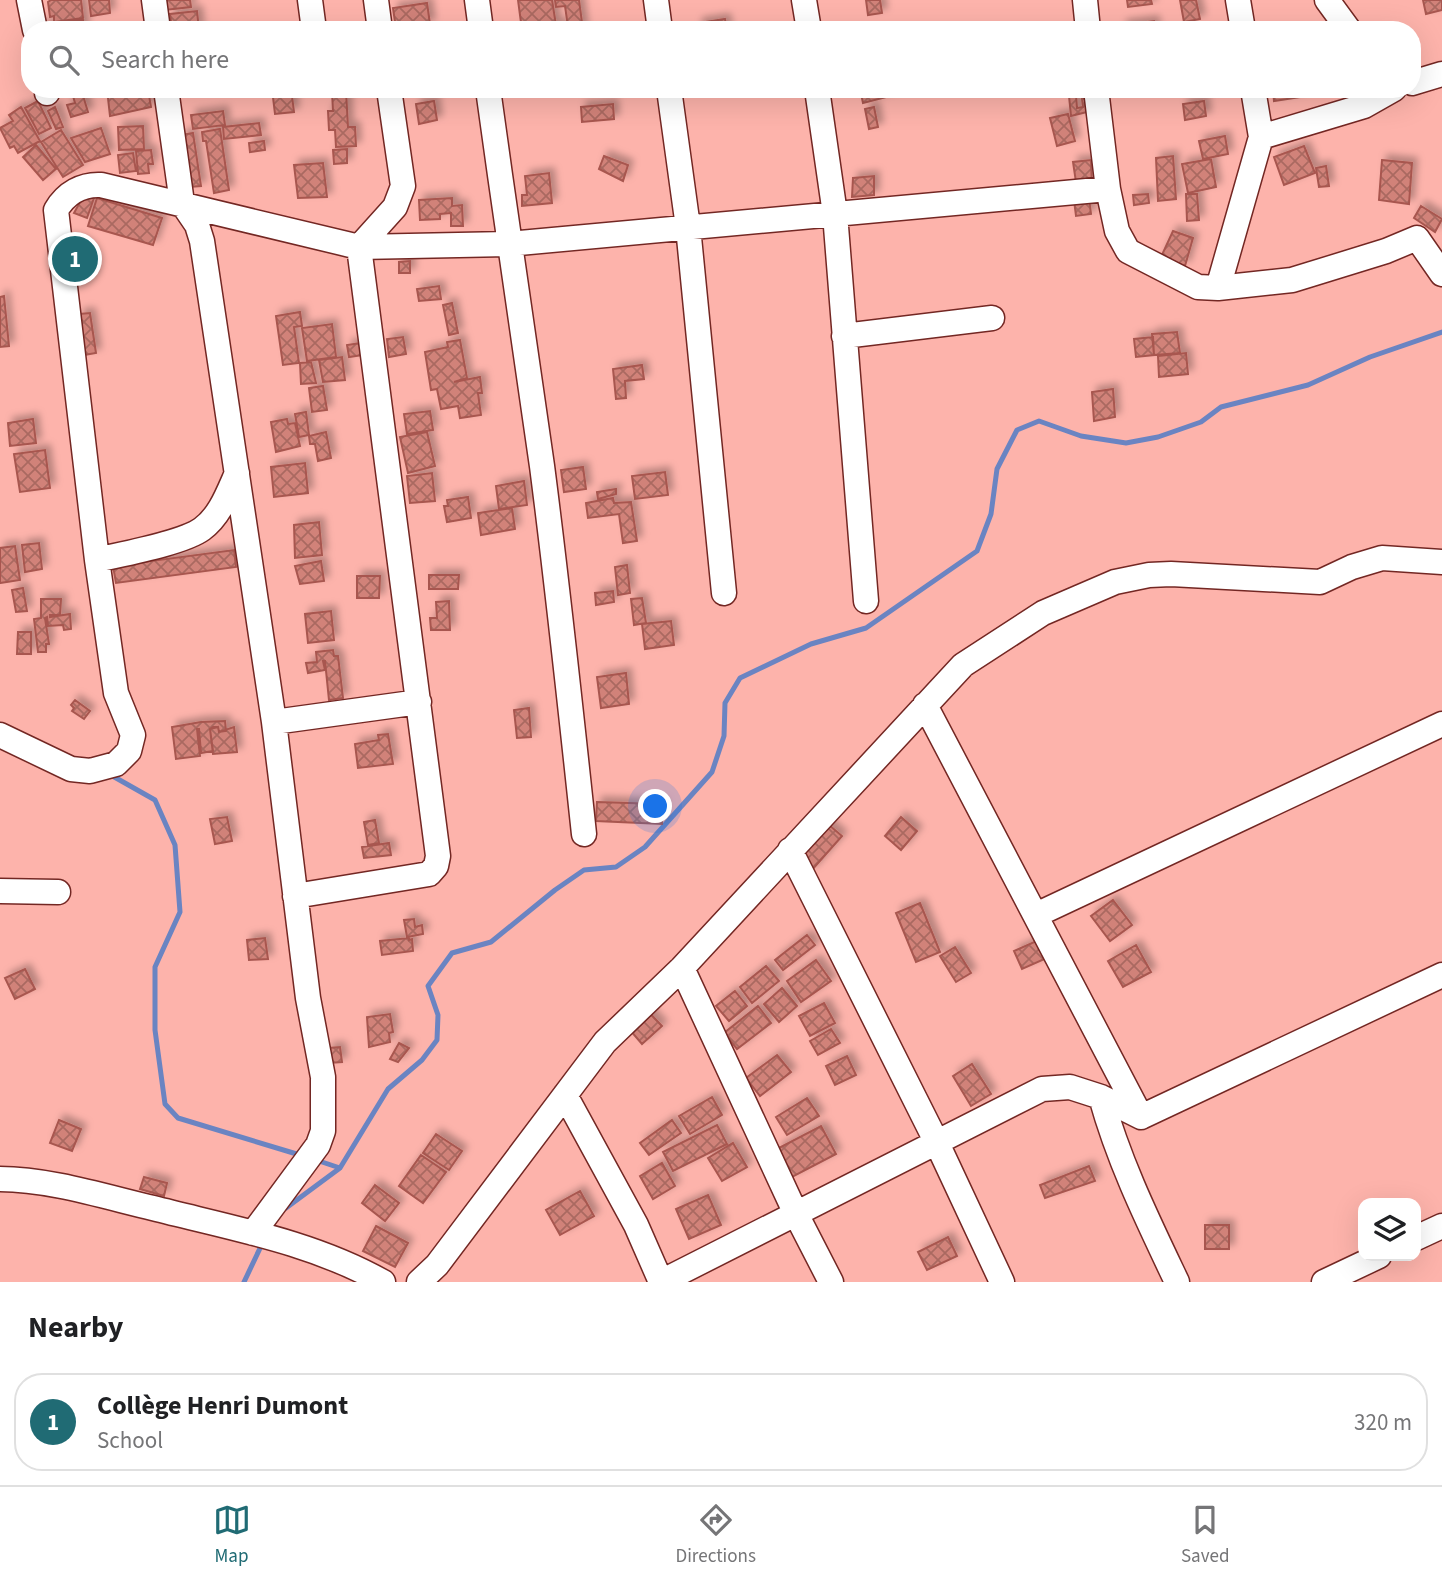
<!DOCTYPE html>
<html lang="en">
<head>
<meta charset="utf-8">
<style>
	:root { --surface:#fff; --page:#f2f2f2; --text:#202124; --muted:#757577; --line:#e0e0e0; --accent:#206b74 }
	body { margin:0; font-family:"Source Sans 3",sans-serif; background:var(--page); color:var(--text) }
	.controls { position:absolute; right:21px; bottom:21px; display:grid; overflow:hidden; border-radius:14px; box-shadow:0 7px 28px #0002 }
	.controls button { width:63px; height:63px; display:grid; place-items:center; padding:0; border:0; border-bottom:2px solid var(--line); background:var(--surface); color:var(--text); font:35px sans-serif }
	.you { position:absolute; left:656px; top:807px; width:24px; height:24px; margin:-18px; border:5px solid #fff; border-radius:50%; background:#1a73e8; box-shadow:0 0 0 10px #1a73e833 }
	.badge { display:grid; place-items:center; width:46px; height:46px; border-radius:50%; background:var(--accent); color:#fff; font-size:23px; font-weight:700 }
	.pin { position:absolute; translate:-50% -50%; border:4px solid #fff; box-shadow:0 2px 7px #0006 }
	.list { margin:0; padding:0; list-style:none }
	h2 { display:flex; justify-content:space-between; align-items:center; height:91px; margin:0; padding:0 28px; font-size:30px }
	h2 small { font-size:23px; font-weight:400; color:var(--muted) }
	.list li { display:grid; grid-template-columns:46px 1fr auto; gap:21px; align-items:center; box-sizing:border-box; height:98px; margin:0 14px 14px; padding:0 14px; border:2px solid var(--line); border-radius:28px }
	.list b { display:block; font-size:26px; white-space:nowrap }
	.list p { margin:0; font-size:23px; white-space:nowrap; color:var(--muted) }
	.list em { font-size:23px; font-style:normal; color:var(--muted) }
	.icon { flex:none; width:38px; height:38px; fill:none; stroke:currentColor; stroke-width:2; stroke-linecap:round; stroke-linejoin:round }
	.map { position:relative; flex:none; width:1442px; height:1282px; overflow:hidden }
	.search { position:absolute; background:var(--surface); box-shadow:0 7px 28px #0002; left:21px; right:21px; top:21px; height:77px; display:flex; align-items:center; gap:18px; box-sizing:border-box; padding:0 24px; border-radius:28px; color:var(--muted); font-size:26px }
	.sheet { height:203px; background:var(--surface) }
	nav { display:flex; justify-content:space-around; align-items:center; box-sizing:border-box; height:98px; border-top:2px solid var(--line); background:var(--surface); font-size:19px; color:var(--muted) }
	nav a { display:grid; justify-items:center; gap:4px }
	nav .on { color:var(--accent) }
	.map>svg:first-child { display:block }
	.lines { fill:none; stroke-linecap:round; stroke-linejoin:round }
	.stream { stroke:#6a84c2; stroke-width:5 }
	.building { fill:url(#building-cross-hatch); stroke:#a8574f; stroke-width:2; filter:url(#shadow) }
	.minor-casing { stroke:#732723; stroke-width:27 }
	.minor { stroke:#fff; stroke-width:24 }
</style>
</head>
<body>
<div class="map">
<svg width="1442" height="1282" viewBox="0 0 1442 1282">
	<defs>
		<pattern id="building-cross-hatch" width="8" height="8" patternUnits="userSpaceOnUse" patternTransform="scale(1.75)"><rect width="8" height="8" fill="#d18279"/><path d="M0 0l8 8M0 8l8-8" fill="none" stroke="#aa6961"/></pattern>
		<filter id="shadow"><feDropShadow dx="5" dy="-5" stdDeviation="3.5" flood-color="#0004"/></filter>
	</defs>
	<rect width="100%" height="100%" fill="#fdb3ab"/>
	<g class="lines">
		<path class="stream" d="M109,774L155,800L175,845L180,912L155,967V1030L165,1104L178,1118L300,1155
			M316,1160L340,1168
			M286,1208L340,1168L388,1089L422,1060L437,1040L438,1015L428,986L452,953L491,942L555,890L584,870L616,867L645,847L712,772L724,736L725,703L740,678L811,644L866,628L977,551L991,514L997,469L1017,430L1039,421L1081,436L1126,443L1158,437L1201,422L1221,407L1308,385L1370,357L1442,332
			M244,1282L263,1242"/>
	</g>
	<path class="building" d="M51,0H81L83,18L54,22V16L50,17L48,2Z
		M89,0H109L110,13L91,16Z
		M164,0H190L191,7L165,10Z
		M518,0H552L556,25L522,30Z
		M555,0H579L583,30H540L562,24L563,28L568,27L565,6L556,7Z
		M866,0H880L882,13L868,15Z
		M1127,0H1151L1152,4L1128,7Z
		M1180,0H1196L1200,19L1184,22Z
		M1423,0H1442V10L1426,14Z
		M427,3L430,24L396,29L393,8Z
		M197,11L199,30H172L170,14Z
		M725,19L727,30H698V23Z
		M83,20L84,30H40V26Z
		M1154,21L1155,30H1123L1122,25Z
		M71,89H81L88,112L71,117L67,105L75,103Z
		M107,89H148L151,107L110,116Z
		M272,89H304L305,95L292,96L294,112L275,114Z
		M860,89H893L894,95L863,103Z
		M1273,89H1300L1301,97L1274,101Z
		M346,91L348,127H355L356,146L336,147L335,130H329L328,111H333L332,92Z
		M1076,94L1077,108L1083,107L1082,99L1089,97L1091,111L1071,116L1069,96Z
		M38,101L51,128L39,134L25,108Z
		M434,101L437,120L419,124L416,104Z
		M1204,101L1206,116L1185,120L1183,104Z
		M613,104L614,119L582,122L581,107Z
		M21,107L40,141L18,153L14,146L10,148L0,128L13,121L9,115Z
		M55,107L63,127L56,129L48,111Z
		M874,107L878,127L869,129L865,109Z
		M223,111L225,125L193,129L191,115Z
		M1068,114L1075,141L1057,146L1050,118Z
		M259,123L261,135L224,139L223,127Z
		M143,126L144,149L119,150L118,127Z
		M101,128L110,154L85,162L71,138Z
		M220,129L229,190L214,193L206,141H203L202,132Z
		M61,130L83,165L63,177L41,142Z
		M193,133L201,186L189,187L181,135Z
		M1225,136L1228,154L1203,159L1199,141Z
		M264,141L265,150L250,152L249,143Z
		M36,145L56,169L43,180L23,157Z
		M1304,146L1315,173L1284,185L1274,157Z
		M347,149V163L334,164L333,150Z
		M151,150L153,164H148L149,173L138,174L136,151Z
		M133,153L136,171L120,173L118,155Z
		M604,156L628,165L623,181L599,169Z
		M1173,156L1176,199L1158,201L1156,158Z
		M1211,159L1216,187L1188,193L1182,164Z
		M1091,160L1092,188L1077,189L1073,162Z
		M1382,160L1412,163L1409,204L1379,200Z
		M323,163L327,197L298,198L294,165Z
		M1326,166L1329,186L1319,187L1316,168Z
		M549,173L552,203L522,206V195H527L525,176Z
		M874,176V195L852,197L853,178Z
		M1148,194L1149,203L1134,205L1133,195Z
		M1186,194H1197L1199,220L1187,221Z
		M84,195L94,198L87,218L74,213Z
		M97,198L162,218L153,245L88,226Z
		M452,198V206L462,205L463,226H451V213L440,214V219L420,220L419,200Z
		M1089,198L1091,214L1076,216L1074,200Z
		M1421,206L1442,219L1435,232L1414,218Z
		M1173,231L1193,238L1185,266L1161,257Z
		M410,261V273H399V262Z
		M439,286L441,299L419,301L417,289Z
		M4,296L9,346L0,347V297Z
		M452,303L458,333L449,335L443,305Z
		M300,312L302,326L294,327L299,363L283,365L276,316Z
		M90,313L96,353L84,355L79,314Z
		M332,324L336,357L307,361L302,328Z
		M1177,332L1180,353L1154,355L1152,334Z
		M403,337L406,354L389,357L387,339Z
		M1153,337L1154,355L1136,357L1134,339Z
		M460,340L467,378L454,382L480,377L482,393H478L481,415L460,418L458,406L441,409L437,389L431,390L425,352L448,347L447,342Z
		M361,343L363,355L349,357L347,345Z
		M1186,353L1188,374L1159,377L1158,356Z
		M342,357L345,380L323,382L319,360Z
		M311,362L316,383L301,384L300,363Z
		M642,365L644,379L625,381L626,398L616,399L613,369Z
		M323,386L327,410L312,412L309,388Z
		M1113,389L1115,417L1094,421L1092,392Z
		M430,411L433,430L407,434L404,414Z
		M306,412L309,435L299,437L295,414Z
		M33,419L36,443L10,446L8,423Z
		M287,419L288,424L295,423L300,446L276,452L271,422Z
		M326,432L331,458L318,461L315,444H310L309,436Z
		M427,432L435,466L408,473L400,437Z
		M45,450L50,488L20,492L14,454Z
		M305,463L308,493L274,497L271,467Z
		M583,467L586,489L564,492L561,470Z
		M665,472L668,495L635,499L632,476Z
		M432,473L435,501L410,503L407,476Z
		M524,481L527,505L499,509L496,486Z
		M616,489V494L598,499L597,492Z
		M468,497L471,518L447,522L444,506H448L447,500Z
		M613,498L614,503L631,502L637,541L623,543L619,514L588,518L586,503Z
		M512,508L515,529L481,535L478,513Z
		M319,522L322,555L295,558L294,525Z
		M39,543L42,569L25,572L22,545Z
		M15,546L20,580L0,583V548Z
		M234,550L236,567L116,583L113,566Z
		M321,561L324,581L300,584L295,566Z
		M627,565L630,593L618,595L615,567Z
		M429,575H459L458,589H429Z
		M357,576H380L379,598H357Z
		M23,588L27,611L16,612L12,590Z
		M613,591L614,602L596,605L595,593Z
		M642,598L646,623L634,625L631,599Z
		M41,599H61L60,615H50V617L70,614L71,629L64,630L63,625L48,626L47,617L45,618L49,644H46V652H38L34,619L41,618Z
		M449,601L450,630H431L430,618H437L436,602Z
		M331,611L334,640L308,643L305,614Z
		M671,621L674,645L645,649L642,624Z
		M18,632H31V654H17Z
		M333,650L334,656H338L343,698L329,700L325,661H323L325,670L308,673L306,663L317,662L316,652Z
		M626,673L629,704L601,708L597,677Z
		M75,700L90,711L84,719L72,711L74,708L71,705Z
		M529,708L531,737L517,738L514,710Z
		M225,721L226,731L219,732L218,727L210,729L213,751L201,753L199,729H197L200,756L176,759L172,727L201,722Z
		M213,727H218L219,732L234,727L237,752L213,754L210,729Z
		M388,734L393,764L358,768L355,744L379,740L378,735Z
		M597,802L662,804V824L596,821Z
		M227,817L232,841L215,844L210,819Z
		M901,817L917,831L901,850L885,836Z
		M822,819L842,836L811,871L792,853Z
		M375,820L379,843L368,845L364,822Z
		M389,843L391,855L364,858L362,847Z
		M1113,900L1132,925L1110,941L1091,916Z
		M920,903L940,952L916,962L896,913Z
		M414,919L415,927L422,925L423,934L407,937L404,920Z
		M807,935L815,945L783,970L775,960Z
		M265,938L268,959L249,960L247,940Z
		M409,938V940L412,939L413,951L382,955L380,941Z
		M1041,939L1049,957L1022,969L1014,951Z
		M1136,945L1151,972L1123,987L1108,961Z
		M955,947L971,973L956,982L940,956Z
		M816,960L831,981L801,1002L787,981Z
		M766,966L779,981L752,1003L740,987Z
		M25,969L35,989L15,999L5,978Z
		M782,988L797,1006L779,1022L764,1004Z
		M735,991L747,1006L729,1021L716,1006Z
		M824,1003L835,1023L810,1036L799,1016Z
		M643,1006L662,1026L642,1044L624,1023Z
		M758,1006L771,1023L737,1049L724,1033Z
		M390,1014L393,1032L389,1033L390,1042L369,1047L367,1017Z
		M831,1029L840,1043L818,1055L810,1041Z
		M399,1043L409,1048L398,1062L390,1059Z
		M340,1047L342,1062L329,1063L328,1048Z
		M777,1055L791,1072L760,1096L746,1078Z
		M847,1056L856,1075L835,1085L826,1066Z
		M972,1064L991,1094L971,1106L953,1076Z
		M712,1097L722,1115L690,1134L679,1116Z
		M807,1098L819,1116L787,1135L776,1117Z
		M59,1120L81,1129L72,1151L50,1143Z
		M672,1120L681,1133L649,1155L640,1143Z
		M717,1125L727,1144L673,1171L663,1152Z
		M821,1126L836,1154L792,1177L777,1149Z
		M436,1134L462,1151L449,1170L423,1153Z
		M733,1143L747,1167L722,1181L708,1158Z
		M421,1155L446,1172L423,1203L399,1186Z
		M662,1163L675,1186L653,1199L640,1176Z
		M1089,1166L1095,1181L1045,1198L1040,1185Z
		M144,1177L167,1183L164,1196L140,1189Z
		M375,1185L399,1203L385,1221L362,1203Z
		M580,1191L594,1216L560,1235L546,1210Z
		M708,1195L721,1225L689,1239L676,1209Z
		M1205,1225H1229V1249H1205Z
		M376,1226L408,1243L395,1267L363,1251Z
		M948,1237L957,1256L927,1270L918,1252Z"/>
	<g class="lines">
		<g class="minor-casing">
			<path id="minor" d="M29,0L35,30
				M154,0L158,30
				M310,0L314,30
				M376,0L380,30
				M477,0L481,30
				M656,0L660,30
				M804,0L809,30
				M1085,0L1088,30
				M1238,0L1243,30
				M1327,0L1349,30
				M1412,83L1442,74
				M47,89V93
				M166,89L182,203L197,225L202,241L274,722L308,998L323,1077V1131L318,1145L253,1233
				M488,89C505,215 525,341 542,466C558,589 571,712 584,834
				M669,89L688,227L724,593
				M817,89L835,214L866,601
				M1096,89L1108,189L1117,231L1128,251L1198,287L1218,288L1292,280L1386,251L1417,238L1442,274
				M1261,137L1364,106L1394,89
				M1218,288L1261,137L1253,89
				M844,336L992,318
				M97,560C122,554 183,543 202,529C220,516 228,493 237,473
				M925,705L1141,1117
				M274,722L419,702
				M0,735L71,769L90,771L116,764L129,751L133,735L116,693L97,560L56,210C66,193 82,184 101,185L359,247L508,244L1108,189
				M790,850L937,1143L1002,1282
				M0,891L58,892
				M295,896L429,874L436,866L438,856L359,247L395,207L403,186L389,89
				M1036,915L1442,724
				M682,968L796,1214L831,1282
				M565,1095L636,1225L661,1282
				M1101,1097C1119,1162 1148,1221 1177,1282
				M1141,1117L1442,975
				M0,1179C49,1179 106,1197 153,1208C231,1228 312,1242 383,1282
				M1416,1238L1442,1226
				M419,1282L437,1265L605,1042L682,968L963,665L1043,613L1115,582L1149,575L1171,574L1320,582L1352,567L1382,558L1442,562
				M661,1282L1042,1089L1070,1087L1101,1097L1141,1117
				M1324,1282L1379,1256"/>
		</g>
		<use href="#minor" class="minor"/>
	</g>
</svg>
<div class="controls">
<button><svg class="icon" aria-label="layers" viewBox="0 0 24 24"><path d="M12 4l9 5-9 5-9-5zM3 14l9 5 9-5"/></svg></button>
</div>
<div class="you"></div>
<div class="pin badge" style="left:75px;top:259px">1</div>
<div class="search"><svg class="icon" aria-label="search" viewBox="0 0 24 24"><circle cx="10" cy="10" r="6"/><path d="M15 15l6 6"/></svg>Search here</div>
</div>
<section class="sheet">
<h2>Nearby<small></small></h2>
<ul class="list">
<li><span class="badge">1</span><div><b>Collège Henri Dumont</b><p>School</p></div><em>320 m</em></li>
</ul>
</section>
<nav>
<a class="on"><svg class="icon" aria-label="map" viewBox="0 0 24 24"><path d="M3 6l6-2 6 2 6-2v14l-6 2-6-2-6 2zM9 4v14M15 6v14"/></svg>Map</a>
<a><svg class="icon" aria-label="directions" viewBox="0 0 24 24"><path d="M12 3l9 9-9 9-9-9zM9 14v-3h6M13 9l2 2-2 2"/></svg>Directions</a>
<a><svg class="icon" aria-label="saved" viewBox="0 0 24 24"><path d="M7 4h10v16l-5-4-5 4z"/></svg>Saved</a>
</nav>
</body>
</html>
